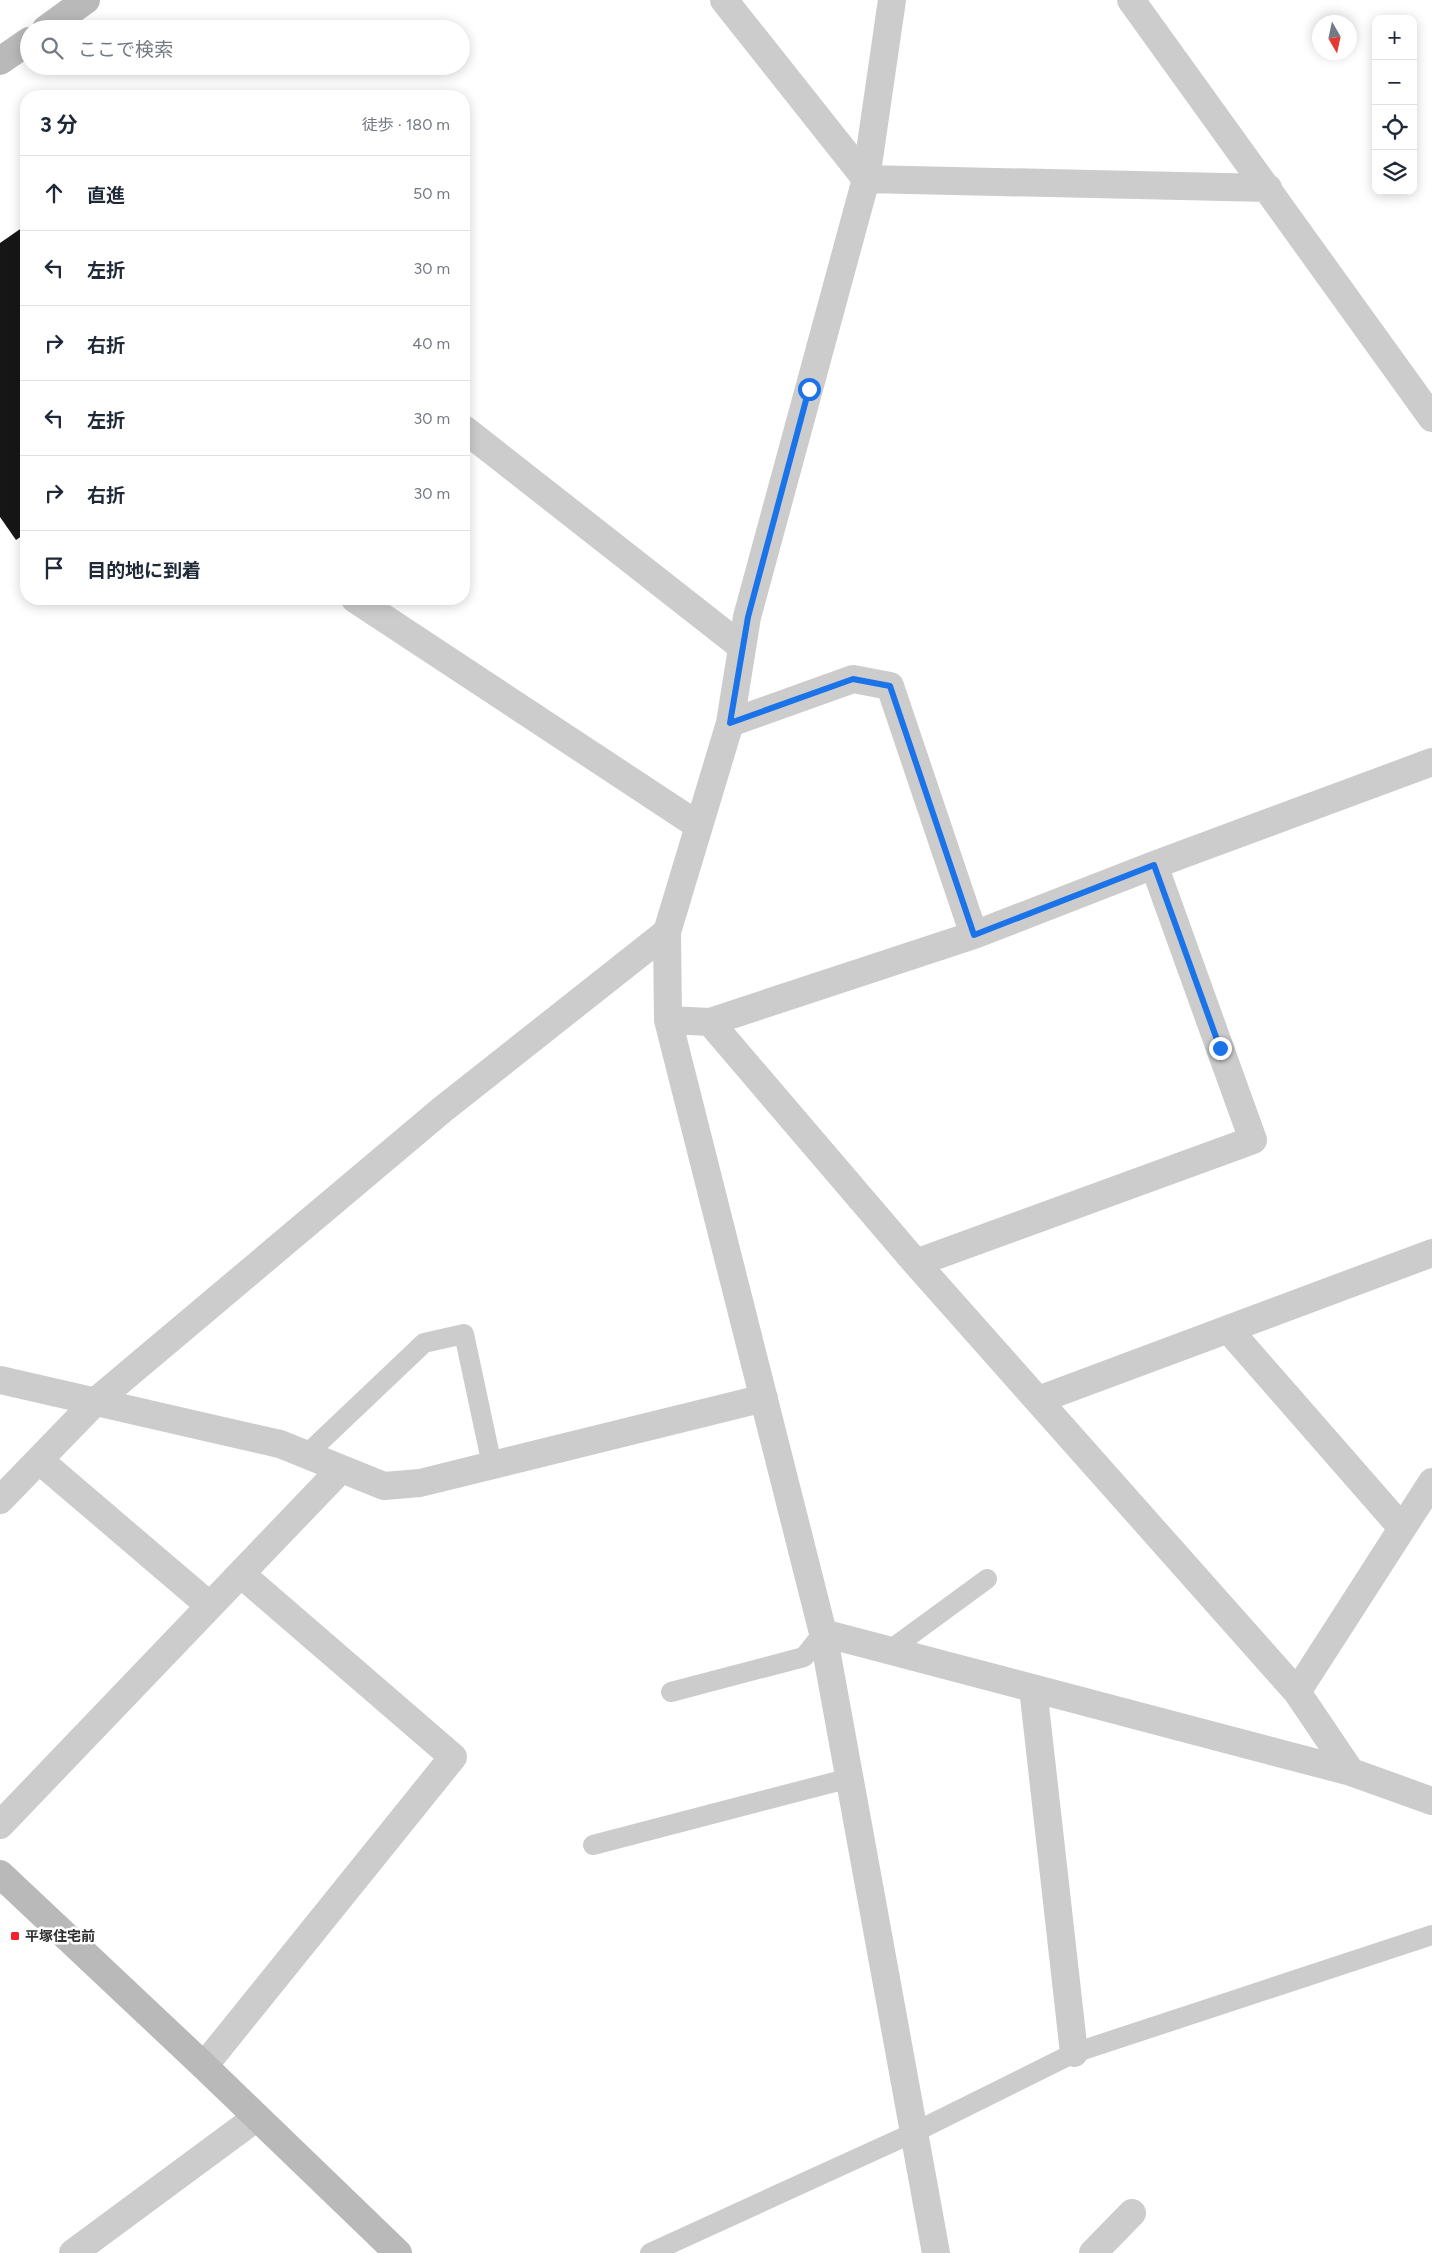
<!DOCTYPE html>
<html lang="ja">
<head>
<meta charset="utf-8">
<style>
	:root { --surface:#fff; --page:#f2f2f3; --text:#1f2937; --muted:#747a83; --line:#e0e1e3 }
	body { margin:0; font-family:Figtree,"Noto Sans JP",sans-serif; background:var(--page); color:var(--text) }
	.controls { position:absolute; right:15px; top:15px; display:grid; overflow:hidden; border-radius:10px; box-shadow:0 2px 12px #0003 }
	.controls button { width:45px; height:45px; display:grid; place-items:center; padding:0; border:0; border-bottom:1px solid var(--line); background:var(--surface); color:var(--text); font:25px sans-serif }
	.compass { position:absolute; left:1312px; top:15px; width:45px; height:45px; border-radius:50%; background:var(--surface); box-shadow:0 2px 12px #0003; rotate:171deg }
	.stop { position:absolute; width:15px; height:15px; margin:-11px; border:4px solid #1a73e8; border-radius:50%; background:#fff }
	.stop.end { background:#1a73e8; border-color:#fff; box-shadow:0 1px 5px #0008 }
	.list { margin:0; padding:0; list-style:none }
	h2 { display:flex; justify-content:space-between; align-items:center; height:65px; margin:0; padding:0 20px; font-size:21px }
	h2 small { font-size:16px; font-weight:400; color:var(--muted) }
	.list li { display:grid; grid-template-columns:32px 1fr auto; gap:15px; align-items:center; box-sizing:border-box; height:75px; padding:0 20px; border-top:1px solid var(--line) }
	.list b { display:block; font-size:19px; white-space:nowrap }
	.list em { font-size:16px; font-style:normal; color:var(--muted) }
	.icon { flex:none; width:28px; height:28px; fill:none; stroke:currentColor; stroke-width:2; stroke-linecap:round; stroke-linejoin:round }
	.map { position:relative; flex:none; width:1432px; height:2253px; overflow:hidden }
	.search { position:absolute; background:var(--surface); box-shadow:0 2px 12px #0003; left:20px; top:20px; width:450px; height:55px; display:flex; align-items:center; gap:12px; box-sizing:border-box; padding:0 18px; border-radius:28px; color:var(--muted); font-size:19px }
	.panel { position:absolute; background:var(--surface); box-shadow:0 2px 12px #0003; left:20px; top:90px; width:450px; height:515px; border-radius:20px }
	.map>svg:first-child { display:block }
	.building { fill:#161616 }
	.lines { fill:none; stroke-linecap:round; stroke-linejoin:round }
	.lane { stroke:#ccc; stroke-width:20 }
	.street { stroke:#ccc; stroke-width:28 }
	.secondary { stroke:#b9b9b9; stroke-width:28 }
	.route { stroke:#1a73e8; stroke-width:6 }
	.poi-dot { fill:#f52328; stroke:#fff; stroke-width:2 }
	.labels { text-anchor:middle; stroke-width:5; stroke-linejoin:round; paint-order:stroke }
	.poi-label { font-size:14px; font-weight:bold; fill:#2f2f2f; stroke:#fff; text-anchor:start }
</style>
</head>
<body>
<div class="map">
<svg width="1432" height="2253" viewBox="0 0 1432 2253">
	<rect width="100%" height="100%" fill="#fff"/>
	<path class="building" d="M26,225V533L16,540L0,517V243Z"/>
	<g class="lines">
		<path class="lane" d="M306,1455L424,1343L464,1334L492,1465
			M890,1650L987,1579
			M671,1692L804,1657L823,1633
			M593,1845L850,1778
			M650,2253L915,2132L1074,2053L1432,1935"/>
		<path class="street" d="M724,0L866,179L1268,188
			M892,0L866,179L747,617L730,723L667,932L668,1020L823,1633L936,2253
			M1131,0L1432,418
			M464,429L742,647
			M355,599L699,826
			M730,723L853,679L890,686L974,935
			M668,1020L710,1022L916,1263L1297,1692L1351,1772
			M710,1022L974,935L1154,865L1432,762
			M916,1263L1253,1140L1154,865
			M1228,1329L1402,1528
			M0,1380L280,1444L384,1486L420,1483L764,1398
			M1038,1400L1432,1253
			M39,1460L210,1606
			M0,1500L95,1402L443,1109L667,932
			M823,1633L1351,1772L1432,1801
			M1033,1688L1074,2053
			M1297,1692L1432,1482
			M0,1825L341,1469
			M204,2066L453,1757L241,1574
			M73,2253L257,2117
			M1093,2253L1132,2213"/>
		<path class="secondary" d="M46,29L86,0
			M0,61L29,41
			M0,1874L204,2066L398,2253"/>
	</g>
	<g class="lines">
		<path class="route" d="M809,389L748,617L730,723L853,679L890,686L974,935L1154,865L1220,1048"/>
	</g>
	<rect class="poi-dot" x="10" y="1931" width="10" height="10" rx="2.5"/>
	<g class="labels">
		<g class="poi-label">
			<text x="25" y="1941">平塚住宅前</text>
		</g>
	</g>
</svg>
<div class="controls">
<button>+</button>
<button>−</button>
<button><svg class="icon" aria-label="locate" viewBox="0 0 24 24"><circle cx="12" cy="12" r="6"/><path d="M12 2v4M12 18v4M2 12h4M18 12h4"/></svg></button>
<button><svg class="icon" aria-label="layers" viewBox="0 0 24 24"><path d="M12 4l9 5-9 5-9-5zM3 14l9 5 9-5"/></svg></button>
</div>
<svg class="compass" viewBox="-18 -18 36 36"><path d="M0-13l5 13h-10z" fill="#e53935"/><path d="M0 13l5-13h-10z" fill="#747a83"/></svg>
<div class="stop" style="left:809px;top:389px"></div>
<div class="stop end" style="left:1220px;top:1048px"></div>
<div class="search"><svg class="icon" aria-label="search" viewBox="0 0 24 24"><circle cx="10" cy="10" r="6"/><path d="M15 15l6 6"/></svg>ここで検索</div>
<section class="panel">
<h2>3 分<small>徒歩 · 180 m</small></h2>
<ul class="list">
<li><svg class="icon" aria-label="ahead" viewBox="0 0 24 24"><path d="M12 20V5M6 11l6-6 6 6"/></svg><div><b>直進</b></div><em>50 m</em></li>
<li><svg class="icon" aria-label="left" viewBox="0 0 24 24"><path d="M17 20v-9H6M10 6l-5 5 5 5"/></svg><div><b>左折</b></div><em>30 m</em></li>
<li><svg class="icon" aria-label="right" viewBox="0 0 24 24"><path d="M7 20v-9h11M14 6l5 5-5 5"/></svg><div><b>右折</b></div><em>40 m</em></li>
<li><svg class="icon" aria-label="left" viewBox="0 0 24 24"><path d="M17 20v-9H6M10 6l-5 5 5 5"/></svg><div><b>左折</b></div><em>30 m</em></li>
<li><svg class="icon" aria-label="right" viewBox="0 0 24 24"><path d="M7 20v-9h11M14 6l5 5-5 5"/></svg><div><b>右折</b></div><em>30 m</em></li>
<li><svg class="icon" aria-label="arrive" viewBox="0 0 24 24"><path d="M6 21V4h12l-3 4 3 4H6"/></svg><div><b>目的地に到着</b></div></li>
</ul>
</section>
</div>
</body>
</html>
